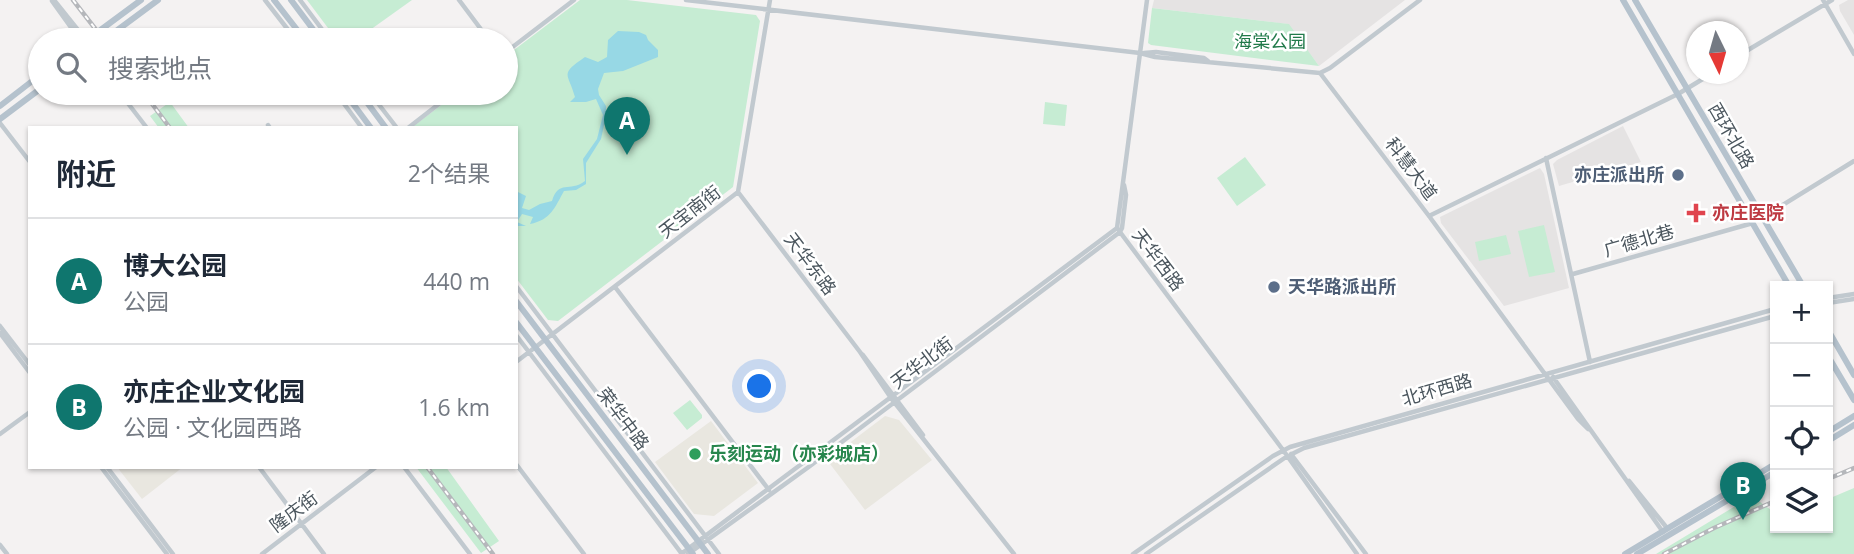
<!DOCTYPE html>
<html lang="zh">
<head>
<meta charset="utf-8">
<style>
	:root { --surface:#fff; --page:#f2f2f3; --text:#1f2937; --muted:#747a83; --line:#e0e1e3; --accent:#0f766e }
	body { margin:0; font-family:"Open Sans","Noto Sans SC",sans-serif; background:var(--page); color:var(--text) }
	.controls { position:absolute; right:21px; bottom:21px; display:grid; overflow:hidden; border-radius:0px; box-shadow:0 2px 5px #0004 }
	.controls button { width:63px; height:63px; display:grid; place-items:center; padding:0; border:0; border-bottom:2px solid var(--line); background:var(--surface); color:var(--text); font:35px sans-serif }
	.compass { position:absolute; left:1686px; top:21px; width:63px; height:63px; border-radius:50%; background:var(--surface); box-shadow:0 2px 5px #0004; rotate:175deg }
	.you { position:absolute; left:760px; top:387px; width:24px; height:24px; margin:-18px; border:5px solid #fff; border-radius:50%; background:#1a73e8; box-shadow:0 0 0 10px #1a73e833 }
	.badge { display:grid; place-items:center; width:46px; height:46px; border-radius:50%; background:var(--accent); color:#fff; font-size:23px; font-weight:700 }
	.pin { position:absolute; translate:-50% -58px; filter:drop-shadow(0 2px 4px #0008) }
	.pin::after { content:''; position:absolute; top:37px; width:24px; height:21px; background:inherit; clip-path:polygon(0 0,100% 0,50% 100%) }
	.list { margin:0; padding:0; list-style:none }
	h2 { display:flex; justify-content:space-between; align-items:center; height:91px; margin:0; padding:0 28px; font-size:30px }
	h2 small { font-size:23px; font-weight:400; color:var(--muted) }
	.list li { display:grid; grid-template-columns:46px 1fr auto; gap:21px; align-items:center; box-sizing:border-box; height:126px; padding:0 28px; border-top:2px solid var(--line) }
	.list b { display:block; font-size:26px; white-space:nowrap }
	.list p { margin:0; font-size:23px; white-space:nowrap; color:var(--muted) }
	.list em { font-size:23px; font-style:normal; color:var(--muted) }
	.icon { flex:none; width:38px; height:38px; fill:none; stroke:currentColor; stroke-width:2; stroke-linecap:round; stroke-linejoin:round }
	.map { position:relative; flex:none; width:1854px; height:554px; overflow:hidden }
	.search { position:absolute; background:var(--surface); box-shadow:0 2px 5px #0004; left:28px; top:28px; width:490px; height:77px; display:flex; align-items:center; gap:18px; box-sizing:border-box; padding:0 24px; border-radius:38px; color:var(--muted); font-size:26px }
	.panel { position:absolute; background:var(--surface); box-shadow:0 2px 5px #0004; left:28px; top:126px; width:490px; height:343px; border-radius:0px }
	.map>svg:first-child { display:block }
	.commercial { fill:#e9e7e0 }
	.education { fill:#e5e3e3 }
	.green { fill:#c6ecd3 }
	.water { fill:#97d8e5 }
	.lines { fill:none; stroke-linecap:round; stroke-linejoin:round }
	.minor { stroke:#c1c9cf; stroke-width:4.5 }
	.major { stroke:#b5c2cd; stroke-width:6 }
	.rail-casing { stroke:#b5b7bb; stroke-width:4.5 }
	.rail { stroke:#fff; stroke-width:2; stroke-dasharray:5; stroke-linecap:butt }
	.service-dot { fill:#5c6f8a; stroke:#fff; stroke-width:2.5 }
	.health-dot { fill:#e0444e; stroke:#fff; stroke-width:2.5 }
	.leisure-dot { fill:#2e9e5b; stroke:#fff; stroke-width:2.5 }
	.labels { text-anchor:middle; stroke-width:5; stroke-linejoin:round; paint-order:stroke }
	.park-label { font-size:18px; fill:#217a4a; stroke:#fff }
	.street-label { font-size:18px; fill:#4b565e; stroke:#fff }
	.service-label { font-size:18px; font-weight:bold; fill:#4e5e75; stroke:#fff; text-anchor:end }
	.health-label { font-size:18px; font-weight:bold; fill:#be3a42; stroke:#fff; text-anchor:start }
	.leisure-label { font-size:18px; font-weight:bold; fill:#27864d; stroke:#fff; text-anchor:start }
</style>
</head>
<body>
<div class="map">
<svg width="1854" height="554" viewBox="0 0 1854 554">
	<rect width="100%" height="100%" fill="#f4f2f2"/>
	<path class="commercial" d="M885,416L899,420L932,460L865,510L827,460Z
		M711,421L758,483L714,516L694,514L655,462Z
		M117,467H183L142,499Z"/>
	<path class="education" d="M1154,0H1405L1319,66L1288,24L1152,8Z
		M1848,0H1854V35L1840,11L1839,5Z
		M1623,126L1641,162L1559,186L1553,164L1557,160Z
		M1540,168L1544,174L1569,288L1504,306L1441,223L1440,217Z"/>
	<path class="green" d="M307,0H412L356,40H337Z
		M580,0H627L756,15L760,21L733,187L558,321L548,320L516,278V128H411L457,93H506V56Z
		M1152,8L1289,24L1319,66L1151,45L1148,43Z
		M170,102L189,128H159L150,116Z
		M1045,102L1067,105L1065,126L1043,124Z
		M1245,157L1266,185L1237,206L1217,178Z
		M1544,225L1555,272L1529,277L1518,231Z
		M1506,235L1511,254L1479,261L1475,242Z
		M690,400L702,415V418L687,430L673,413Z
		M416,467H446L499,541L481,553Z
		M1854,488V554H1656L1752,496L1775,513V528H1828V499Z"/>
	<path class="water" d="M618,31L639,32L646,35L648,40L658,50V57L623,71L604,73L598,89L599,95L606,106V116L601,139L586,163V184L576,190L564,191C555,207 551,220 530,224L533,217L522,214L517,222L526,226H516V191L526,196L522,208L529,210L540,204L552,201C559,179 569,193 585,181L583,159L597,139L603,115L596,99L586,102H570L575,97C568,72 559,75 585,57L598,62L607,57L608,40Z"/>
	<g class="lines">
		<path class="minor" d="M54,0L86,40
			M265,0L296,40
			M300,0L330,40
			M459,0L489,40
			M686,0L1140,53L1155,57L1320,73L1429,216L1578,419L1588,429
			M1147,0L1117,228L1283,450L1357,554
			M1823,0L1854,54
			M52,1L80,40
			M506,52L574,0
			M1144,53L1156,52L1204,58L1208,61
			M1738,56L1832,0
			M1320,73L1330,68L1420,0
			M120,93L147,128
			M336,93L362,128
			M370,93L397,128
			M0,123L30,162
			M268,125L270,128
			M408,128L453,93
			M1546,158L1590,362
			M738,192L860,352L891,398L1014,554
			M1429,216L1678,94L1711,74
			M1763,217L1854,161
			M1573,274L1753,223
			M516,286L719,554
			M615,287L769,490
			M1828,298L1854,294
			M1828,303L1854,299
			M0,326L30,365
			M0,333L30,373
			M516,335L682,554
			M863,355L923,435
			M516,362L738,192L770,0
			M1553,377L1663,532
			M0,434L30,412
			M1291,454L1366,554
			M516,464L584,554
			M101,467L167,554
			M107,467L173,554
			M259,467L324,554
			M404,467L470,554
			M1629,481L1667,528
			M0,545L7,554
			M262,554L376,467
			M681,554L1117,228
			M688,554L810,466L1120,232L1122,228L1126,195L1124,185
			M1133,554L1273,456L1290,447L1775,309
			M1146,554L1286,457L1304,448L1775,316"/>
		<path class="major" d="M274,0L305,40
			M291,0L321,40
			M1623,0L1789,286
			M1635,0L1803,286
			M87,40L141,0
			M104,40L158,0
			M345,93L371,128
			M360,93L386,128
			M0,106L40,75
			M0,119L40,89
			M516,301L708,554
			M516,322L693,554
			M1828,330L1854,375
			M1828,356L1854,400
			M1828,432L1854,416
			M1828,441L1854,425
			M1625,554L1775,464
			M1637,554L1775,472"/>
		<g class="rail-casing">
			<path id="rail" d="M73,0L104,40
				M144,93L170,128
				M427,467L493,554
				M1828,479L1854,468
				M1664,554L1714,528L1775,501"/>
		</g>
		<use href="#rail" class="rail"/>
	</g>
	<g class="service-dot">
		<circle cx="1678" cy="175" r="7"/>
		<circle cx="1274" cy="287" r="7"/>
	</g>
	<path class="health-dot" d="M1692.5 202.5h7v7h7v7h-7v7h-7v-7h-7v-7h7z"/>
	<circle class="leisure-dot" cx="695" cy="454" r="7"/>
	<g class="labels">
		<g class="park-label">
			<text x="1270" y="48">海棠公园</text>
		</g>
		<g class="street-label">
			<text transform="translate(1731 136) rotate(60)" y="6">西环北路</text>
			<text transform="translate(1411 169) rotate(53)" y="6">科慧大道</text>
			<text transform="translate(690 212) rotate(-38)" y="6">天宝南街</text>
			<text transform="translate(1639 241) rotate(-16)" y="6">广德北巷</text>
			<text transform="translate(1158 260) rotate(53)" y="6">天华西路</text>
			<text transform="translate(810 264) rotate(53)" y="6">天华东路</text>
			<text transform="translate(922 363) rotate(-37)" y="6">天华北街</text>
			<text transform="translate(1437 390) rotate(-16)" y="6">北环西路</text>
			<text transform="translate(623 419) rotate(53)" y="6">荣华中路</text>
			<text transform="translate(294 512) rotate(-37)" y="6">隆庆街</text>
		</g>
		<g class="service-label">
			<text x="1664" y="181">亦庄派出所</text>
			<text x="1288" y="293" text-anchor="start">天华路派出所</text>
		</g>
		<g class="health-label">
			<text x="1712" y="219">亦庄医院</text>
		</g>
		<g class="leisure-label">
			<text x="709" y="460">乐刻运动（亦彩城店）</text>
		</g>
	</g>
</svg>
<div class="controls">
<button>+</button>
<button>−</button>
<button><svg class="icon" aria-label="locate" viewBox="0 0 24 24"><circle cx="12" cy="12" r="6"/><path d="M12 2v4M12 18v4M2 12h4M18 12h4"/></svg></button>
<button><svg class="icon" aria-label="layers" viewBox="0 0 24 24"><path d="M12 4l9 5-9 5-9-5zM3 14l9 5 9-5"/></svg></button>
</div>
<svg class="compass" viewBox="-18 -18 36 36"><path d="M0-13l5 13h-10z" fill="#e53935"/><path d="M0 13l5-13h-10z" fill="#747a83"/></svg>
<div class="you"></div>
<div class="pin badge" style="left:627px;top:155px">A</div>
<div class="pin badge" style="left:1743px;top:520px">B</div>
<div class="search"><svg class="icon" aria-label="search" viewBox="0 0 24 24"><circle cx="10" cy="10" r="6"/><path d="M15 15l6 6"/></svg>搜索地点</div>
<section class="panel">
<h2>附近<small>2个结果</small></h2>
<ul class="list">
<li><span class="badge">A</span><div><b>博大公园</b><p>公园</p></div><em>440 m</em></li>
<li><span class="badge">B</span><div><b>亦庄企业文化园</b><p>公园 · 文化园西路</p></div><em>1.6 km</em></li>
</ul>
</section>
</div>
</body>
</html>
